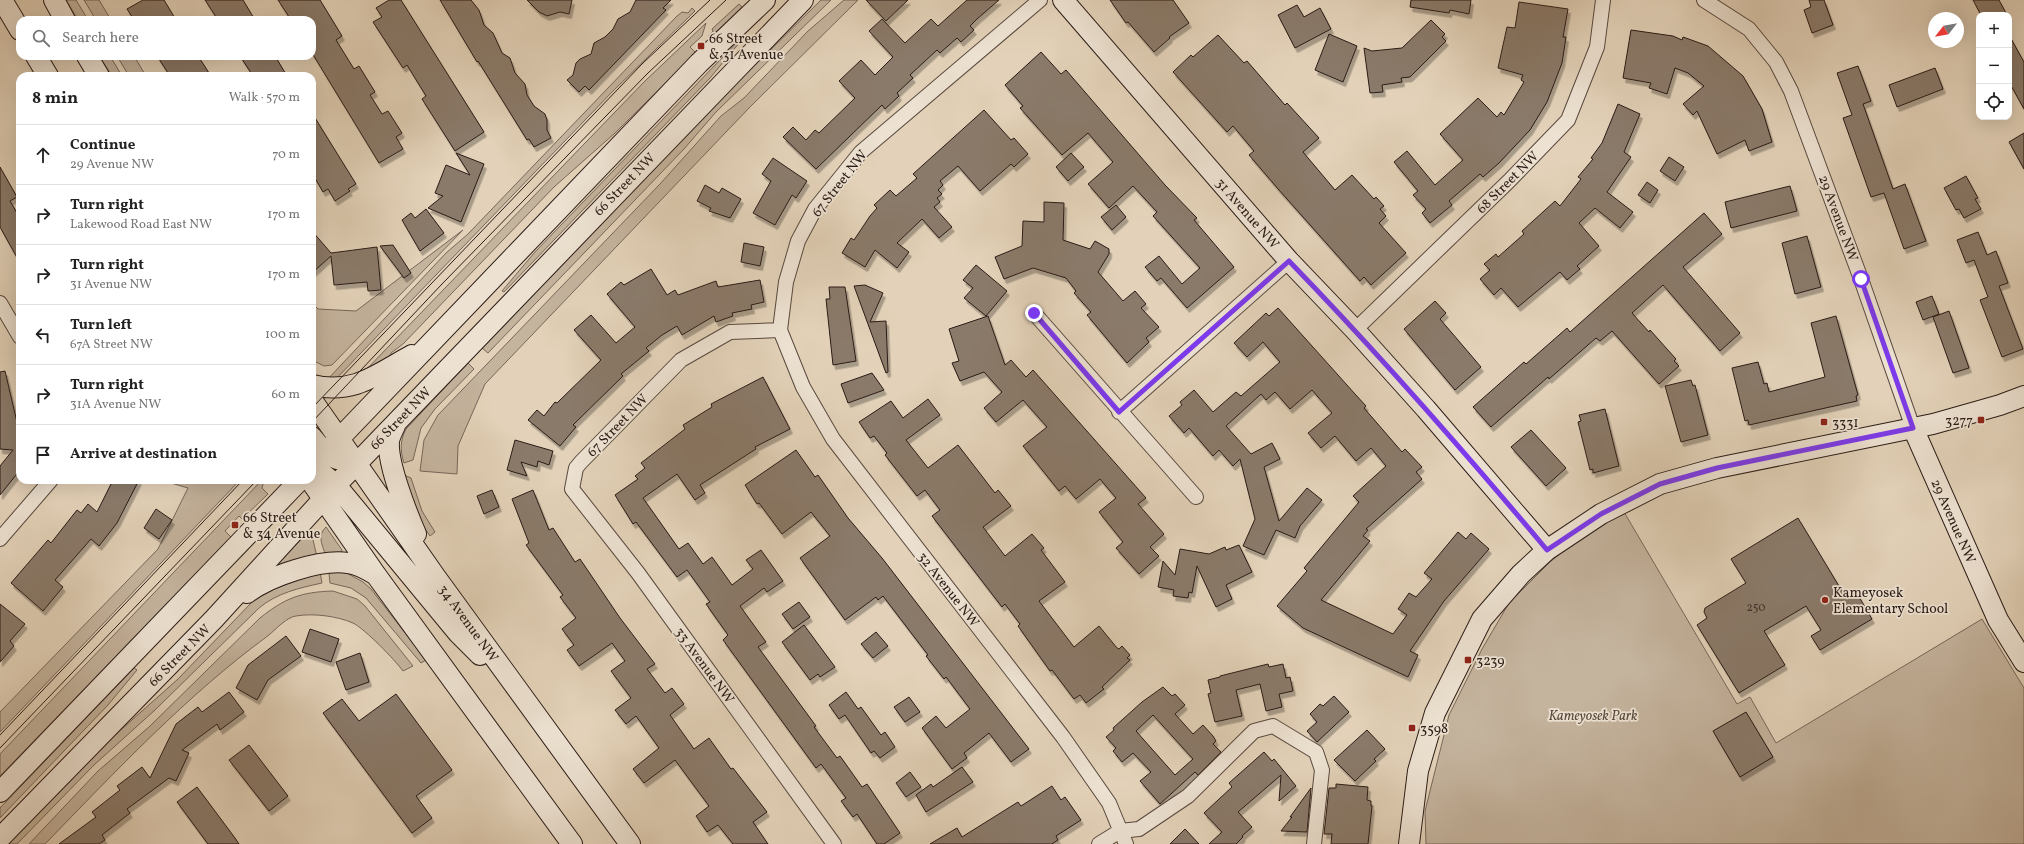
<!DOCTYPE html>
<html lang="en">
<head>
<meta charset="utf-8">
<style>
	:root { --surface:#fff; --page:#f2f2f2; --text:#222; --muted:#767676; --line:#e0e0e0 }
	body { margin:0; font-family:Vollkorn,serif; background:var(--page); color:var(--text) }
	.controls { position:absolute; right:12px; top:12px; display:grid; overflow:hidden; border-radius:8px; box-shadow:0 4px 16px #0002 }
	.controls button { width:36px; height:36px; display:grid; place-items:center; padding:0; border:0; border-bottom:1px solid var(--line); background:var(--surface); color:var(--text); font:20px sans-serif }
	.compass { position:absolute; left:1928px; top:12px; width:36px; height:36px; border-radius:50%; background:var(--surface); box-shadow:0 4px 16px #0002; rotate:239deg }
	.stop { position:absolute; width:12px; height:12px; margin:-9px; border:3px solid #7c3aed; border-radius:50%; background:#fff }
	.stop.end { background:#7c3aed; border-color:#fff; box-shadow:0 1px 4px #0008 }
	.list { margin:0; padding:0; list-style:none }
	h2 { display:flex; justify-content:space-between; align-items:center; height:52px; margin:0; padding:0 16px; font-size:17px }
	h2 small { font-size:13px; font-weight:400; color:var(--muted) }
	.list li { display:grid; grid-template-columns:26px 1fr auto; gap:12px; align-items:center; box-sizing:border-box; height:60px; padding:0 16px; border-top:1px solid var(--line) }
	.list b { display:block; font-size:15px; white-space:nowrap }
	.list p { margin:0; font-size:13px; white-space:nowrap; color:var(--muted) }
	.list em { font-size:13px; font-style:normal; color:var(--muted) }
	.icon { flex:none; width:22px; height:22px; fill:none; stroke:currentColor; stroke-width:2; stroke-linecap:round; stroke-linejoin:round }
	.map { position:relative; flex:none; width:2024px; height:844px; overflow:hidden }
	.search { position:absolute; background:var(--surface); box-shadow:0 4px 16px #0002; left:16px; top:16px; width:300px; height:44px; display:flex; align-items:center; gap:10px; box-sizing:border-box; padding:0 14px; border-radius:12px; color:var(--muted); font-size:15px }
	.panel { position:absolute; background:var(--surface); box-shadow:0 4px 16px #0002; left:16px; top:72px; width:300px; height:412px; border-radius:12px }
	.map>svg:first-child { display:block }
	.green { fill:#c4b39d; stroke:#77675a }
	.building { fill:#8a7a6b; stroke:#2a1b16; fill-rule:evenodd; filter:url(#shadow) }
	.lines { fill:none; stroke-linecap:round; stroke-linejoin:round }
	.street-casing { stroke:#58493f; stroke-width:16 }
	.secondary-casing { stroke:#2a1b16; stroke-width:22 }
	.street { stroke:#ede2d2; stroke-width:14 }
	.secondary { stroke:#ede2d2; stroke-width:20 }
	.tram { stroke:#2a1b16; stroke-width:1 }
	.route { stroke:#7c3aed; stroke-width:5 }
	.poi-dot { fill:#8f2418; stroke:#ede2d2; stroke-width:1.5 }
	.labels { text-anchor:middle; stroke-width:3.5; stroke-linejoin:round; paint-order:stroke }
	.number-label { font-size:12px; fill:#42332b }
	.poi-label { font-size:14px; fill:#2a1b16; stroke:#ede2d2; text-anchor:start }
	.street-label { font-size:14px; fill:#2a1b16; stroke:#ede2d2 }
	.park-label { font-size:14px; font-style:italic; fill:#58493e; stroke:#ede2d2 }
</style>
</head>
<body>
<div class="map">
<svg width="2024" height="844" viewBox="0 0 2024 844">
	<defs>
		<filter id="shadow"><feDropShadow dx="2.5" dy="4.5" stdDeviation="0" flood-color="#0004"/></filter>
	</defs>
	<rect width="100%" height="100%" fill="#e3d2b9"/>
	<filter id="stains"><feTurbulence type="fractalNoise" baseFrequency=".005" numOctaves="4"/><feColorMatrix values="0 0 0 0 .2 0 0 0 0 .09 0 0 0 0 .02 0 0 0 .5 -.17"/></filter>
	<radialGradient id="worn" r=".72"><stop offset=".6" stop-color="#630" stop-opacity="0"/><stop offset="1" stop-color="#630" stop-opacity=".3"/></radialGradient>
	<path class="green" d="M66,0H76L88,20H78Z
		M84,0H99L111,20H96Z
		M821,0H831L716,112L684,149L488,353L482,348L735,85Z
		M844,0H858L750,107L485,384L458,446L457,474L420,471L424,440L438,415L660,184L721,116L744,98L808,31Z
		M739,4L742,7L710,38L708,36L713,31L712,29Z
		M692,8L695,11L613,91L334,381L327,380L446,253L468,234L677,16L682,12L688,13Z
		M706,23L702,36L690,47L696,53L615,133L554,187L403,344L391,353V355L362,374L644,82Z
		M744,35L745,36L710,78L504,292L502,291L535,252Z
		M99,56H110L122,76H112Z
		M117,56H134L146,76H129Z
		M463,230L332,365L324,366L312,360V303L318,309L356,311Z
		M468,363L474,369L435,409L421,428L413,460L404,463C400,451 400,440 406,429Z
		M404,475L411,478L422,511L435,532L430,536L417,517Z
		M161,480H240L0,732V712L158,549L188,488Z
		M262,480H264L262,488L268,494L242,519L239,516L225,531L231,537L0,776V754Z
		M1624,512L1737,704L1750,697L1776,743L1982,619L2024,688V844H1426L1425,811L1449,715L1482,649L1509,603L1550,562L1593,526Z
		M326,527L342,550V552L326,556C322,544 317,536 326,527Z
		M309,531H311L317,557L280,568L277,565Z
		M343,571L363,582L371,589L426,660L421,663L366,598L351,588L330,583L329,573Z
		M320,572L322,583C299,588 277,593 259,608L155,710L94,765L17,844H7L96,752L178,679L253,601L274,589Z
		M333,591L357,599L365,606L413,666L403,671C395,660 365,629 353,623C337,616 313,613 296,616C287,617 276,629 269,635C187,695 116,771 45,844H29L98,771L149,727L260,618C285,598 301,592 333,591Z
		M134,668L137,670L108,705L0,818V808Z"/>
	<path class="building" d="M143,0H164L176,20H134L127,9Z
		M205,0H243L255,20H218Z
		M278,0H320L342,36L336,40L354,69L359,66L375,92L370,95L382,114L388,111L402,133L396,137L403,149L379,163L312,53V20H291Z
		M389,0H401L484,132L455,151L422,99L426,96L407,65L403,68L373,22L382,17L376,8Z
		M440,0H471L479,10L484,25L493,33L502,53L510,58L515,73L525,84L527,95L534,106L545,114L547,120V130L551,138L534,147L529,139L527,140L478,61L477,62Z
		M527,0H572L569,14L560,12L547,16L539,12Z
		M636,0H671L663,8L666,10L589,90L585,86L579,92L567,80L573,75L576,63L580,59L591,54L594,43L605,37L613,29L618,19L630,12Z
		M866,0H908L886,21Z
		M967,0H999L977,19L970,26L974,30L961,42L957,38L940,53L937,50L910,75L913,78L897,93L899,96L885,109L882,105L816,169L783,137L793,127L806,140L815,130L819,133L855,98L839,81L861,60L875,75L893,57L869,31L882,19L905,43L931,19L938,26Z
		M1110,0H1173L1189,23L1169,37L1170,38L1154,52L1128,22L1126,23Z
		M1411,0H1471L1469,14L1450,10L1449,13L1410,7Z
		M1809,0H1824L1833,25L1812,33L1804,10L1811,7Z
		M1973,0H1999L2007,15H1981Z
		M1519,2L1568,9L1563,37H1566L1562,63L1547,102L1530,130L1499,163L1483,177L1480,174L1449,201L1452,205L1430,223L1422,213L1426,209L1413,195L1418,191L1394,162L1407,151L1435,185L1463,160L1440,134L1478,98L1497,117L1501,112L1504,115L1524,82L1521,80L1523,75L1498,68L1507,27L1515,28Z
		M1297,5L1304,17L1320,8L1331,29L1295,48L1278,15Z
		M1431,20L1445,34L1442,37L1446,41L1410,77L1401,78L1402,82L1382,85L1383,92L1370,93L1364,48L1372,51L1402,48Z
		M1631,30L1673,36L1682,40L1683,37L1708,46L1743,76L1762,109L1772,142L1749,151L1745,140L1717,154L1697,111L1693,115L1683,104L1704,86L1688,73L1675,68L1667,94L1649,88L1651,83L1623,78Z
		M1329,34L1357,46L1343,82L1315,70Z
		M1218,35L1244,63L1247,61L1285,105L1287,103L1319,138L1303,152L1335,190L1352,175L1374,199L1376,197L1384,206L1380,209L1386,216L1379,223L1406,253L1371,285L1364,277L1360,281L1279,190L1249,155L1254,151L1233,126L1227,132L1173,72L1191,55L1193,57Z
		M2009,35L2024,62V109L2009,82Z
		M1041,52L1061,74L1066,70L1165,185L1197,218L1194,220L1234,267L1187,308L1161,278L1157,281L1145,267L1159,256L1182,284L1200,268L1153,216L1157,212L1133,186L1109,208L1088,184L1113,162L1088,133L1062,155L1020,108L1023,106L1005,85Z
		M157,56H198L211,76H170Z
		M240,56H275L287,76H253Z
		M1858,66L1871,101L1863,104L1893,189L1905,184L1926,241L1904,249L1884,193L1871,197L1843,118L1852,115L1837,73Z
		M1935,68L1943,89L1897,107L1889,85Z
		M1618,104L1640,114L1624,152L1631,157L1607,192L1633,212L1620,228L1595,208L1579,223L1599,246L1577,266L1580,269L1567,280L1560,272L1518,307L1501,288L1494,295L1480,279L1490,270L1484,264L1496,254L1498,257L1524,234L1522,231L1555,201L1560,206L1581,179L1578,177L1593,159L1591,158L1602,143Z
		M984,110L1011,140L1014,138L1028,154L1014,167L1011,164L980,191L958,166L940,181L943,185L938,190L942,194L937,198L940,202L934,207L952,227L939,238L922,219L897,243L909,252L897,268L875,250L865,267L842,253L851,238L854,240L870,216L877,208L874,205L890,190L896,196L917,178L913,174Z
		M312,113L356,184L348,189L350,191L335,201L328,189L323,192L312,173Z
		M2024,133V169L2009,142Z
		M456,153L484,164L461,222L428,208L443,196L435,193L446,165L470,175Z
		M1071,153L1084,167L1068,181L1056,167Z
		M1669,157L1684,167L1675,181L1660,171Z
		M773,158L807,181L796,198L792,195L775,225L753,213L771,181L762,174Z
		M0,167L17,197L10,201L20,218V263L0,227Z
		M1966,176L1978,198L1975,199L1981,209L1964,218L1959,209L1956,210L1944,188Z
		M1647,182L1658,190L1650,203L1638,195Z
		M705,185L719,193L722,188L741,199L730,218L709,211L711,208L697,201Z
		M1790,186L1797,211L1731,228L1725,202Z
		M1044,202L1064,203L1063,240L1090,249L1095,241L1109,249V254L1098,272L1123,301L1135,291L1146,304L1141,308L1159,327L1146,338L1149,342L1127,363L1087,315L1091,312L1074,293L1076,291L1066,278L1033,268L1004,279L995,257L1022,246L1023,221L1044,222Z
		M1116,205L1126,217L1112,230L1101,217Z
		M426,209L444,233L420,251L402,220L411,213L415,218Z
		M1704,213L1722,234L1683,267L1740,333L1720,351L1663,285L1632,313L1649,332L1650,330L1676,359L1674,361L1679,366L1659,384L1612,331L1600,341L1596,338L1549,379L1548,377L1491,427L1473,407L1524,362L1526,364L1567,328L1570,332Z
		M312,231L331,253L377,247L381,290L368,291L367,282L334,285L331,256L312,273Z
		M1978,232L1987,255L1996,251L2008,283L1999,286L2023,349L2002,357L1980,300L1988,297L1974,260L1966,263L1957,240Z
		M1807,236L1821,287L1795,294L1782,243Z
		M744,243L764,247L760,266L741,262Z
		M393,245L411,273L404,278L380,246Z
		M976,265L1007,291L986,316L964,298L973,288L963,280Z
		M651,269L667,295L675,290L678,295L716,281L718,287L760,280L764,302L751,305L752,309L732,313L733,316L716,322L714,316L682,335L677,326L662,335L646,348L649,351L621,374L623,376L573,425L576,427L560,446L528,420L537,410L544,416L555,402L557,403L601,360L574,330L591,315L616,343L635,327L607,294L621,282L624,285Z
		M865,285L883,293L870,322L886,321L888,372L886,373L854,286Z
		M829,287H845L856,361L833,365L826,299H830Z
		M1932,296L1939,314L1923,320L1916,302Z
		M1435,301L1446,313L1440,319L1481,367L1455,390L1404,329Z
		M1278,308L1355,394L1366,406L1364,408L1402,452L1405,449L1422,467L1416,472L1422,479L1366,529L1368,530L1363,536L1370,541L1321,600L1393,634L1407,615L1398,609L1409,593L1416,597L1432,579L1424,573L1458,532L1466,539L1471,533L1489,549L1444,601L1410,651L1418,655L1408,677L1303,628L1277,606L1307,571L1304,568L1359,502L1353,496L1386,466L1371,448L1356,461L1335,436L1321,448L1308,433L1332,413L1312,390L1290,409L1275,392L1266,400L1261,394L1226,426L1251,454L1272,443L1280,459L1264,467L1279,521L1307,488L1322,500L1300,526L1295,538L1276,530L1264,555L1243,546L1255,519L1240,459L1233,466L1219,450L1213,456L1189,428L1184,433L1169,416L1182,405L1180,402L1194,390L1213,412L1236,392L1241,396L1280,362L1263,342L1247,357L1234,343L1266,313L1269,316Z
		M1949,311L1969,368L1953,373L1933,317Z
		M988,316L1005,365L1011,360L1026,377L1033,370L1146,498L1138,504L1164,534L1150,547L1159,556L1139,574L1116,548L1123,542L1099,512L1116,498L1100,479L1076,499L1065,486L1059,491L1023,446L1047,427L1023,400L996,422L984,408L1002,392L984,372L960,381L952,363L959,361L949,329Z
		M1836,316L1858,395L1856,396L1857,401L1749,425L1748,420L1745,421L1732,368L1758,362L1764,384L1767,383L1769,392L1825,377L1811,323Z
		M5,371L20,435V470L0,495V466L13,450L0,449V372Z
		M872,373L884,390L848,403L841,384Z
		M763,377L790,429L755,447L756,449L700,485L705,493L695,500L677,474L643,498L679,549L688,543L703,564L712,557L732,585L753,569L746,560L761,550L783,581L767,592L764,588L740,606L766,642L758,647L816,726L814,727L837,758L840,756L862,787L867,784L900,833L884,844H877L857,814L853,817L841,801L846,798L821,764L816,768L723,640L728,635L706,604L710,602L687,570L677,577L636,522L633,524L615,495L638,479L635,476L645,468L641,463L685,429L683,425L712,407L711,404Z
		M1691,380L1693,386L1695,385L1708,435L1681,442L1665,386Z
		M928,399L940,415L906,440L928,468L958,445L995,493L998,490L1011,506L983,527L1005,556L1032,534L1044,548L1041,550L1065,582L1039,601L1074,647L1099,626L1117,648L1119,649L1122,646L1130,655L1127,658L1130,660L1102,687L1104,689L1086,703L1080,695L1074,699L1052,670L1050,671L1018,626L1020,624L1005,604L1002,607L932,516L940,510L925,490L917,496L885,455L887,453L874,436L870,438L859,422L891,401L903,418Z
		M1605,409L1619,466L1593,473V469L1590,470L1578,422L1581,421L1579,415Z
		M1531,430L1566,468L1546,486L1511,447Z
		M515,440L553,451L549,465L538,461L537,467L521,462L527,476L507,470Z
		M796,450L815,477L818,475L848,518L882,558L1029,749L1011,762L989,733L964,753L967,758L952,769L922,728L936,716L946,728L970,709L946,677L944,679L926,656L928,655L883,596L878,600L876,597L845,620L800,558L830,536L811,512L782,534L759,503L757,504L745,485Z
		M113,480H139L117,523L99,546L91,539L55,580L63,587L43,611L11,583L48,540L51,543L77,510L81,513L88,504L97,512Z
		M492,490L499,507L484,514L477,496Z
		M533,490L549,530L553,528L575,562L580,559L620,618L655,664L647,669L665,693L672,688L684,704L670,715L694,749L709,738L731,769L733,768L767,812L753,822L768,844H733L718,825L707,832L696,816L709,806L675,760L644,783L633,769L659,748L636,716L626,724L615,710L631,698L611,671L625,661L612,643L579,666L567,650L574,645L562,629L576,618L560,597L563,595L526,545L529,543L512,499Z
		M156,509L172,520L159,539L144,528Z
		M1798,518L1845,596L1855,590L1872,619L1820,650L1811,636L1821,630L1806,606L1764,631L1785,665L1739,693L1697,625L1707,618L1704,612L1705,608L1746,583L1731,559Z
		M1239,545L1252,572L1226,585L1232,599L1216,607L1197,566L1192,593L1189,592L1188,598L1173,596L1174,590L1158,587L1163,561L1175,575L1180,549L1209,554L1225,547L1226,550Z
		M799,602L810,617L793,629L782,614Z
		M0,604L25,624L10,641L14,646L0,662Z
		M804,625L835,667L820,677L818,674L810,680L782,642Z
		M310,629L339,639L331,662L302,652Z
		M876,632L888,646L873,658L861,644Z
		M286,636L301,656L268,680L257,700L236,688L248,665Z
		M360,653L369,682L346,690L336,662Z
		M1268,664L1269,667L1283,664L1286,678L1290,677L1293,691L1279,694L1282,707L1266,711L1260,684L1236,690L1242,716L1215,722L1208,694L1211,693L1208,680L1220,677V676Z
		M1163,687L1172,696L1175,694L1185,705L1175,714L1193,734L1203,725L1213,736L1216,741L1213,744L1221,752L1198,775L1195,772L1160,804L1140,781L1151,772L1133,753L1122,762L1113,751L1116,748L1106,737L1114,730L1113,728L1142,702ZM1153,715L1193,759L1175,775L1136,731Z
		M229,692L244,712L220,730L217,724L182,750L189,753L176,781L169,778L127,809L130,813L102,835L105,840L99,844H59L96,817L92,812L120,790L117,786L142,767L150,778L176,724L198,707L202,712Z
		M846,692L858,709L861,707L881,735L885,732L895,747L880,758L874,751L871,753L845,715L839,719L829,705Z
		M396,694L452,770L416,796L432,818L412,833L323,713L342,699L359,721Z
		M1334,696L1349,712L1317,742L1307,731L1317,722L1310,714L1320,704L1323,706Z
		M909,697L920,712L905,722L894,707Z
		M1746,712L1773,757L1740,777L1713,731Z
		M1367,730L1385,749L1374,759L1376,761L1355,781L1334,760Z
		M249,745L288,796L269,811L229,760Z
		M1264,752L1272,761L1274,759L1296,786L1279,801L1281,775L1238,812L1252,827L1242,836L1243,837L1236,844H1209L1222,832L1204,813L1232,787L1229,783Z
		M962,767L973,782L926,812L916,795L931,784L933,787Z
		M910,772L921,787L906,797L896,783Z
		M1336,784L1368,787L1367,800L1371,801V806H1372L1368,844H1331L1332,834H1324L1329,788H1336Z
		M1052,786L1061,800L1065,797L1081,820L1056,836L1058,840L1052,844H930L957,828L962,837L1018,802L1021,806Z
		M197,787L235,838L239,844H208L197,829L177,802Z
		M1311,788L1307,832L1281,831L1292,817H1290Z
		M1185,829L1199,844H1170Z"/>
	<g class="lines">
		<g class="street-casing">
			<path id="street" d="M1040,0L861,152L815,209L798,241L786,282L780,330L803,387L833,439L1063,737L1109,803L1126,844
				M1704,0L1749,29L1776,62L1791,91L1861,279L1913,428
				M0,303L20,337
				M1034,313L1196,497
				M780,330L730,332L681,360L581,462L576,468L572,489L638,573L834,844
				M1355,330L1509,181L1568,120L1597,47L1603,0
				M1119,412L1289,261
				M0,539L51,480
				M1099,844L1120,831L1139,829L1188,796L1254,731L1273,726L1316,752L1322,770L1314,844"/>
		</g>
		<g class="secondary-casing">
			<path id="secondary" d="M2,0L20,30
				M54,0L65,20
				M1063,0L1289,261L1355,330L1426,409L1547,550
				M36,56L48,76
				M87,56L99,76
				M312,385C354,395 377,374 412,355
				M312,400L435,576L630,844
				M396,423C394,429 390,435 389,441C387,463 407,513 416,534
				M1913,428L1998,620L2024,662
				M312,437L326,454L337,459
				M312,467L699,63L765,0
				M312,472L322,473L336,485L458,633L480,655
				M310,480L376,575L572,844
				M247,593C269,576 320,559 348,563C358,564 368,570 376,575
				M0,792L300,480
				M0,838L214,619L336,485L803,0
				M1409,844L1418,771L1435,713L1482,619L1521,574L1547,550L1601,514L1660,484L1717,468L1933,424L2000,405L2024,396"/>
		</g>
		<use href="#street" class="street"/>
		<use href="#secondary" class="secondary"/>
		<path class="tram" d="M312,408L642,64L710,0
			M312,422L442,284L648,73L726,0
			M0,735L243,480
			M0,748L257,480"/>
	</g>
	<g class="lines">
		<path class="route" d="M1034,313L1119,412L1289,261C1379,354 1464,451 1547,550L1601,514L1660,484L1717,468L1913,428L1861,279"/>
	</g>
	<g class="poi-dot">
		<rect x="697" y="42" width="8" height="8" rx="2"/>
		<rect x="1977" y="416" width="8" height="8" rx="2"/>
		<rect x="1820" y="418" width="8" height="8" rx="2"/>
		<rect x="231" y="521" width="8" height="8" rx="2"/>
		<circle cx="1825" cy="600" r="4"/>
		<rect x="1464" y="656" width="8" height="8" rx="2"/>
		<rect x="1408" y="724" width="8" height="8" rx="2"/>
	</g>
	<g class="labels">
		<g class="number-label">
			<text x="1756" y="611">250</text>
		</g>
		<g class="poi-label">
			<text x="709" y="43">66 Street<tspan x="709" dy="16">&amp; 31 Avenue</tspan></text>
			<text x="1973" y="425" text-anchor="end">3277</text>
			<text x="1832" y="427">3331</text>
			<text x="243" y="522">66 Street<tspan x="243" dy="16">&amp; 34 Avenue</tspan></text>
			<text x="1833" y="597">Kameyosek<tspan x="1833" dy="16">Elementary School</tspan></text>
			<text x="1476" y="665">3239</text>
			<text x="1420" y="733">3598</text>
		</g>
		<g class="street-label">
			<text transform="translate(1507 182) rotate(-45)" y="5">68 Street NW</text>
			<text transform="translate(839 183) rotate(-52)" y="5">67 Street NW</text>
			<text transform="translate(624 184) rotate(-46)" y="5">66 Street NW</text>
			<text transform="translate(1248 213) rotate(49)" y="5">31 Avenue NW</text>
			<text transform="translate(1839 218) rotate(70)" y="5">29 Avenue NW</text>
			<text transform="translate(400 418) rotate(-46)" y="5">66 Street NW</text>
			<text transform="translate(617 425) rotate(-46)" y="5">67 Street NW</text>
			<text transform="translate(1954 521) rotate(66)" y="5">29 Avenue NW</text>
			<text transform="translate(949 589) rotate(52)" y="5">32 Avenue NW</text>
			<text transform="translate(469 623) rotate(54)" y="5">34 Avenue NW</text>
			<text transform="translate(179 655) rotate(-45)" y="5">66 Street NW</text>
			<text transform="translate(705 665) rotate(54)" y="5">33 Avenue NW</text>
		</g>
		<g class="park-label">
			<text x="1593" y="720">Kameyosek Park</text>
		</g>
	</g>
	<rect width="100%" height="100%" filter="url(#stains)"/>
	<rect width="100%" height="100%" fill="url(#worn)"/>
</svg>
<div class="controls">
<button>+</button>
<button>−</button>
<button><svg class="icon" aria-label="locate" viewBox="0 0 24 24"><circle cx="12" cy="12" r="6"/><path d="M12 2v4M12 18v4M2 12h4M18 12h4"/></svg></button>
</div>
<svg class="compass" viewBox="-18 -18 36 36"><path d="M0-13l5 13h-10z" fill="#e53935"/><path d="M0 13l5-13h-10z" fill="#767676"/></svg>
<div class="stop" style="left:1861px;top:279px"></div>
<div class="stop end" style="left:1034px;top:313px"></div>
<div class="search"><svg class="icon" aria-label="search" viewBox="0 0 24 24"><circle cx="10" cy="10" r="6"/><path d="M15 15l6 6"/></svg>Search here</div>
<section class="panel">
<h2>8 min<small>Walk · 570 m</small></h2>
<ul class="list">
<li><svg class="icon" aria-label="ahead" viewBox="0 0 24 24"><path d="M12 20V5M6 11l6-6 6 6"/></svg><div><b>Continue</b><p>29 Avenue NW</p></div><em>70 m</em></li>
<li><svg class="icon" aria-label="right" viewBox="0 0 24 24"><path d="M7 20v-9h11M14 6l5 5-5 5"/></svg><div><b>Turn right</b><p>Lakewood Road East NW</p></div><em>170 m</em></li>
<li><svg class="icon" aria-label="right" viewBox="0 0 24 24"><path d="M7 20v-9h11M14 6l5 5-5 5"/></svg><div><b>Turn right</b><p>31 Avenue NW</p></div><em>170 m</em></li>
<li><svg class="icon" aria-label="left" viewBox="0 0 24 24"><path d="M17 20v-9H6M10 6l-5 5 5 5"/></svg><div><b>Turn left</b><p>67A Street NW</p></div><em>100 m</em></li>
<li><svg class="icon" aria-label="right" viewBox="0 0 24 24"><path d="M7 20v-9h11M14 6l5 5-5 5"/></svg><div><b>Turn right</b><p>31A Avenue NW</p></div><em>60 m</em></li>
<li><svg class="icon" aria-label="arrive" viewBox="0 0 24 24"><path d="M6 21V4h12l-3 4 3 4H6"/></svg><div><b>Arrive at destination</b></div></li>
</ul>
</section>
</div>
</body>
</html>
